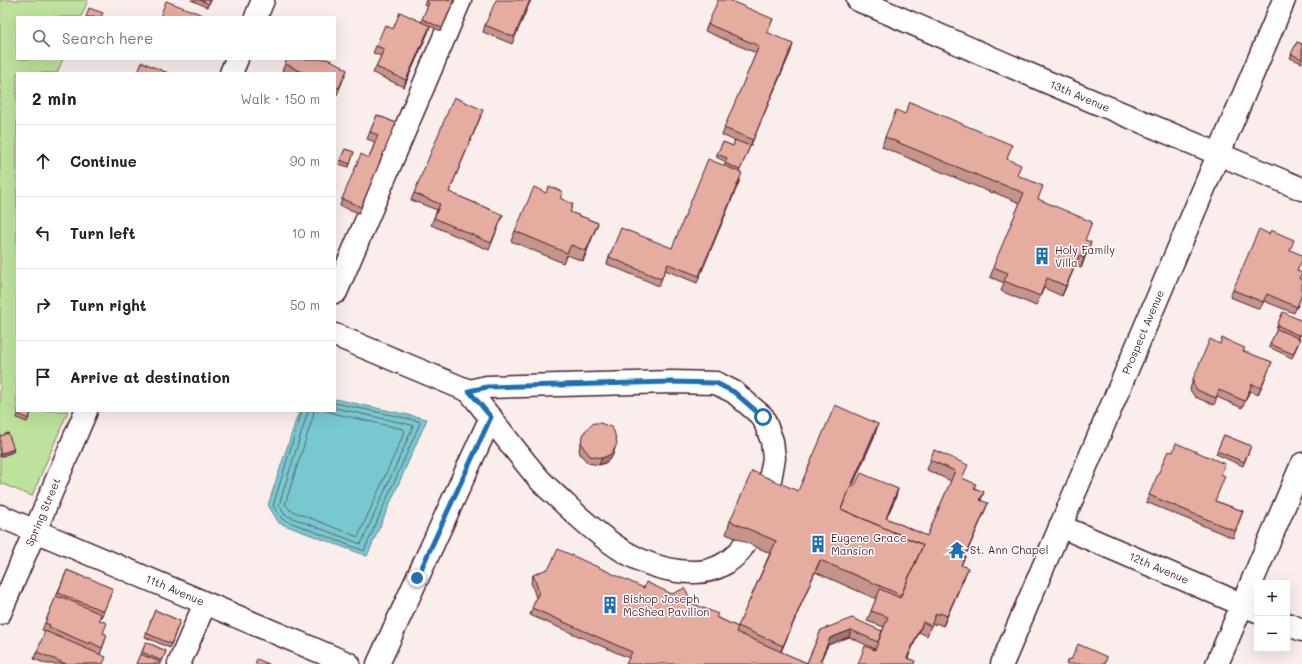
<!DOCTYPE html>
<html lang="en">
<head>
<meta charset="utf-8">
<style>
	:root { --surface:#fff; --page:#f2f2f2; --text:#222; --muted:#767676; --line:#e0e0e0 }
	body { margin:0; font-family:Mali,sans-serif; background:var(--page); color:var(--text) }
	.controls { position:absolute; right:12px; bottom:12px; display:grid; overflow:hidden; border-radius:0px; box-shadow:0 4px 16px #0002 }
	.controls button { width:36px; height:36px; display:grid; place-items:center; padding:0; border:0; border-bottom:1px solid var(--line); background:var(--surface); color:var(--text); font:20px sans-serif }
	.stop { position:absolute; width:12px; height:12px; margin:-9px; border:3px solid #1f6fb2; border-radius:50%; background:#fff }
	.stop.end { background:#1f6fb2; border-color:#fff; box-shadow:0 1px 4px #0008 }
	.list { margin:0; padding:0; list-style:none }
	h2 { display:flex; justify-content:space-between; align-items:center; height:52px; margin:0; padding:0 16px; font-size:17px }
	h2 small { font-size:13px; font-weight:400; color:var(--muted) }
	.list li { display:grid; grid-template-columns:26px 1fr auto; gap:12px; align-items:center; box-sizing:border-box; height:72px; padding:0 16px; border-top:1px solid var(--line) }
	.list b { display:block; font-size:15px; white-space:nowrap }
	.list em { font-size:13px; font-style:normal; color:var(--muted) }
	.icon { flex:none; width:22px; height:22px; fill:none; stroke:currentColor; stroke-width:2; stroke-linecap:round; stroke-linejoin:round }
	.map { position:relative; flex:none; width:1302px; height:664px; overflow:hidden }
	.search { position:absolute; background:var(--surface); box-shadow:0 4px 16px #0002; left:16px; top:16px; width:320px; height:44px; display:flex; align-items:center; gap:10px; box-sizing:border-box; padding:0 14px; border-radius:0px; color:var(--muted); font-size:15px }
	.panel { position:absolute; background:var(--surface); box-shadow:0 4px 16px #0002; left:16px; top:72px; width:320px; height:340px; border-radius:0px }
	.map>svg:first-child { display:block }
	.green { fill:#bde29c; stroke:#848064 }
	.water { fill:#78c9cf; stroke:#66858d }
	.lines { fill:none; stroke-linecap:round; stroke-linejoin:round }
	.shore { stroke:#5c636d; stroke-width:1 }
	.minor-casing { stroke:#4a1f2b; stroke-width:25 }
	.minor { stroke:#fff; stroke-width:22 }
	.wall { fill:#c5948a; stroke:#4a1f2b; fill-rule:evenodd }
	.shaded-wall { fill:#a07870; stroke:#4a1f2b }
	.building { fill:#e5aca0; stroke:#4a1f2b }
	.route { stroke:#1f6fb2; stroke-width:5 }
	.labels { text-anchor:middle; stroke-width:3; stroke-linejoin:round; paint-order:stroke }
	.street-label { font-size:11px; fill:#4a1f2b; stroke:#fff }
	.poi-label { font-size:11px; fill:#4a1f2b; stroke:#fff; text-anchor:start }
</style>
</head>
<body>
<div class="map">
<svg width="1302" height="664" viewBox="0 0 1302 664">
	<rect width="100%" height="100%" fill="#faeeec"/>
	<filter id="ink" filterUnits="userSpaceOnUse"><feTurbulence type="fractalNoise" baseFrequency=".025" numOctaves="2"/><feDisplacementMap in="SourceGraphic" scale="8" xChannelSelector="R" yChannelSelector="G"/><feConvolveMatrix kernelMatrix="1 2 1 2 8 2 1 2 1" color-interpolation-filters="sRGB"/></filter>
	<g filter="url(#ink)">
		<path class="green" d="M0,0H88L81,17H17V59H63L57,73H17V411H68L32,496L0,483Z"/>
		<path class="water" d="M335,399L427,419L367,556L279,523L268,505L299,411H335Z"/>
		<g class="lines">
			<path class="shore" d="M302,411L273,506L282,519L364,551L420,423L419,421L335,403
				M308,411L279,505L285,515L361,544L413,427L412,425L335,408
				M314,411L313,417L285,504L290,510L358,537L405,431L403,429L332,413L327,411"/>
			<g class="minor-casing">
				<path id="minor" d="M858,0L1047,82L1302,189
					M256,17L263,0
					M231,73L237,59
					M336,292L460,0
					M335,335L469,391L487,387L672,382L716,383L734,392L763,417L772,441L774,458L768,491
					M469,391C493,420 515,451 539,479C547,488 557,496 565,504C602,539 642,573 696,572C715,572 736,560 745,543
					M0,516L349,664
					M1060,526L1257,611
					M0,613L86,411
					M1287,624L1302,630
					M179,664L205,603
					M378,664L491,417
					M1002,664L1284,0
					M1217,664L1302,464"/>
			</g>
			<use href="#minor" class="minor"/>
		</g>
		<path class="wall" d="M191,0H211L207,7Z
			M426,0H455L441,31L430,26L404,87L373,73L381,56L373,53L376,46L393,29L421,22L428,6L424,5Z
			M531,0L512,44L483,32L485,25Z
			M773,19L767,33L791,51L739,172L740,180L697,283L665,270L659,286L607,264L609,257L672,248L724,166L726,162L716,157L723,142L733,146L735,141L722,135L756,53L705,31L708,24Z
			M1297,42L1302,44V63L1290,58Z
			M285,64L342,67L347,70L337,95H335V73H288L282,71Z
			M377,115L396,123L359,213L340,206L342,199L369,158L375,142L367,139Z
			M481,116L449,192L503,215L489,250L431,225L437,210L411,200L414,193Z
			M885,137L1007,159L1017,175L1038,199L1085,240L1084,260L1081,268L1075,266L1062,296L1044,288L1036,306L1001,291L1004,283L990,277L1020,203L993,192L992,193L882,147Z
			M345,149L354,152L349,167L339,164Z
			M546,193L560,199L570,212L598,223L583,261L567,255L563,263L511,241L515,231Z
			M1269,234L1291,250L1300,278L1302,295L1294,313L1264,301L1260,309L1230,297L1233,290Z
			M1283,312L1302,331L1299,338V342L1292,358L1269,347L1277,329H1276Z
			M1220,344L1243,352L1272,362L1258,395L1250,391L1242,408L1217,397L1214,405L1195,397L1190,390L1191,386L1193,379Z
			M19,411H32L27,422L17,418Z
			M878,424L874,437L852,486L854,487L898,489L895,499L886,518L927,536L951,481L927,470L934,450L963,478L974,488L984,492L981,500L984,513L961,565L964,578L943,626L936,623L935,625L932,623L927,636L919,632L908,658L875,650V649L849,637L828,645L820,661L822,664L629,658L530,615L536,598L531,582L533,575L644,588L672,594L692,603L716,617L738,627L770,553L726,534L730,521L798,491ZM815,572L876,599L867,621L884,627L882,631L821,630L807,663L781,652Z
			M585,431L613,455L609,460L605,463L599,465L588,463L580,454L579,449Z
			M1224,435L1251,446L1243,466L1216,454Z
			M1221,475L1215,501L1243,511L1233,538L1146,502L1149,495Z
			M67,570L113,589L101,618H100L99,620L103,633L107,635L100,655L103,664H47L34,659L37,652L48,632L42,630Z
			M155,610L180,621L170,648L145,637Z
			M146,642L166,651L161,664H136L141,654Z"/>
		<path class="shaded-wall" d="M430,26L428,33L404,87L406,80Z
			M793,44L791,51L750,147L753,140Z
			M598,223L594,233L583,261L586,251Z
			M1091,242L1084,260L1081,268L1084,258Z
			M1079,256L1075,266L1062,296L1066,286Z
			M878,424L874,437L841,512L840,511Z
			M615,448L613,455L609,460L605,463L599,465L602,458Z
			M14,449L13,452L0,457V454Z
			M898,489L895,499L882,528L886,518Z
			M988,503L984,513L957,575L961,565Z
			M820,560L815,572L778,658L783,646Z
			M968,568L964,578L943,626L947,616Z
			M923,622L919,632L905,664L907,658Z
			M851,630L849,637L828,645L819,664L830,638Z"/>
		<path class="building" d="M200,0H210L209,4Z
			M426,0H454L442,28L422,19L429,3L426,1Z
			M496,0H530L514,37L485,25Z
			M718,0H729L773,19L767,32L793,44L753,140L724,128L759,46L708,24Z
			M166,1L203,15L202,17H160Z
			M89,8L103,13L101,17H86Z
			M400,12L430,26L406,80L376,67L384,49L376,46L385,25L393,29Z
			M1297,42L1302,44V59L1291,54Z
			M287,59H327L343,66L342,67L347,70L339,88L335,87V73H304L293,68V67L285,64Z
			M142,62L168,73H138Z
			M454,97L483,110L449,192L503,215L491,243L434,218L440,204L414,193Z
			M910,102L1012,145L1007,159L1021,165L1017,175L1043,186L1038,199L1092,222L1085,240L1091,242L1088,250L1084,258L1079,256L1066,286L1047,278L1040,296L1004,281L1008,273L993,267L1024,193L996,182V183L885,137L896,110L905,114Z
			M377,115L396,123L361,207L342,199L361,154L369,158L378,135L370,132Z
			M735,140L750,146L740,170L725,163L727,158L717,154L723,142L733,146Z
			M345,149L354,152L350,164L340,160Z
			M708,159L742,173L699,276L668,264L661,279L609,257L621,228L672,248Z
			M549,186L563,192L560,198L573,204L570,212L598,223L586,251L571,245L567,253L515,231L534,187L546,193Z
			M1259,229L1269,234L1271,230L1294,240L1290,250L1302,255V260L1297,271L1302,273L1299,278L1302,279V294L1297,307L1267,294L1263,302L1233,290Z
			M1283,312L1302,321V331L1300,336L1277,325Z
			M1277,329L1300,339L1293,354L1270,344Z
			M1222,338L1245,348L1243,351L1272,362L1261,388L1252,384L1245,401L1219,390L1216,398L1197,390L1193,383V379L1210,339L1220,344Z
			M835,405L878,424L841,509L923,545L901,595L820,560L783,646L738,626L776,541L730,521L752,471L798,491Z
			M19,411H32L28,419L18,414Z
			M594,423H600L611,427L614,431L617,443L615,448L612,453L607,456L602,458L590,456L583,447L581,442L585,431Z
			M8,433L14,449L0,454V436Z
			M1224,435L1251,446L1244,462L1217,451Z
			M1176,443L1225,464L1221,474L1225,476L1215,501L1243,511L1235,531L1149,495L1168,451L1173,452Z
			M934,450L968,465L962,478L976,484L974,488L984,492L980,500L988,503L961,565L968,568L947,616L940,613L939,615L936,613L931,626L923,622L907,658L915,661L914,664H858L865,646L875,650L888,617L871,611L880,589L900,598L923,545L841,509L851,486L854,487L861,473L898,489L886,518L927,536L955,471L930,460Z
			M558,549L644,588L646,582L672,594L685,588L692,603L718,614L716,617L738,627L736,632L807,663L821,630L852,618L882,631L878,642L851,630L830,638L820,661L823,662L822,664H626L632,652L532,608L539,592L533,575L549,568Z
			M67,570L86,578L87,577L113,589L104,611L58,593Z
			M56,596L61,598L62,597L101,614L99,620L107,623L103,633L107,635L102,648L90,642L89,644L49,627L50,625L45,623Z
			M155,610L180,621L171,644L146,633Z
			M45,631L106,657L103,664H66L37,652Z
			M146,642L166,651L162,661L142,652Z
			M1078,644L1107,657L1105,664H1066L1068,659L1071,660Z
			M140,654L160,662V664H136Z
			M257,659L269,664H255Z"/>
	</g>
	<g class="lines" filter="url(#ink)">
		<path class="route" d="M417,578L491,417L469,391L487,387L672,382L716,383L734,392L763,417"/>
	</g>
	<defs>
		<g id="building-bare" transform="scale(1.38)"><path d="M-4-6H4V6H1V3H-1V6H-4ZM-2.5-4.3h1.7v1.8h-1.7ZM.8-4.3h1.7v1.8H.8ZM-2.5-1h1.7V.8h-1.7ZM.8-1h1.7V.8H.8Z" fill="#1f6fb2" stroke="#fff" stroke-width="2.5" paint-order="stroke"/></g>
		<g id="temple-bare" transform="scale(1.38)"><path d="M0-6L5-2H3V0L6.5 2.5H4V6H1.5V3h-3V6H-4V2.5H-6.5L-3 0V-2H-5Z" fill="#1f6fb2" stroke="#fff" stroke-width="2.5" paint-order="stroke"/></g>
	</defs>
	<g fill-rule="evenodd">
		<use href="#building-bare" x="1042" y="256"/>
		<use href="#building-bare" x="818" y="544"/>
		<use href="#temple-bare" x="957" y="550"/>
		<use href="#building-bare" x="610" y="605"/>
	</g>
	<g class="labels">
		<g class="street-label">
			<text transform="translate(1080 96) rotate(23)" y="4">13th Avenue</text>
			<text transform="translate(1143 332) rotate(-67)" y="4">Prospect Avenue</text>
			<text transform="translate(43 512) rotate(-67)" y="4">Spring Street</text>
			<text transform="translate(1159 568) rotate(23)" y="4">12th Avenue</text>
			<text transform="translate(175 590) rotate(23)" y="4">11th Avenue</text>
		</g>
		<g class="poi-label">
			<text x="1055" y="254">Holy Family<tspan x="1055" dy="13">Villa</tspan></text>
			<text x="831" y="542">Eugene Grace<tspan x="831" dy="13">Mansion</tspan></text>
			<text x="970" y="554">St. Ann Chapel</text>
			<text x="623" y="603">Bishop Joseph<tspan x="623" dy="13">McShea Pavilion</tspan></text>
		</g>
	</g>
</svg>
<div class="controls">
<button>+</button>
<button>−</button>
</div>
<div class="stop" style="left:763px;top:417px"></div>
<div class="stop end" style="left:417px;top:578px"></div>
<div class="search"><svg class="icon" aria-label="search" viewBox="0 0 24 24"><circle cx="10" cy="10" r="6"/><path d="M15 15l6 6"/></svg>Search here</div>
<section class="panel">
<h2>2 min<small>Walk · 150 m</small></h2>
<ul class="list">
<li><svg class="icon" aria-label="ahead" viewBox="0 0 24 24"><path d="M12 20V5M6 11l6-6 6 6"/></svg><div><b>Continue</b></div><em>90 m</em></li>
<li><svg class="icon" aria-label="left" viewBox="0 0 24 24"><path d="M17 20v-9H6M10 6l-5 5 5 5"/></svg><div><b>Turn left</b></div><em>10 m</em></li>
<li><svg class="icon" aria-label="right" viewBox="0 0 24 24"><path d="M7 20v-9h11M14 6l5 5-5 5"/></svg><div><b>Turn right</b></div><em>50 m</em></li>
<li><svg class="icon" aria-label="arrive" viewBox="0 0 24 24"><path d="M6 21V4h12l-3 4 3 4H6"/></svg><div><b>Arrive at destination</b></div></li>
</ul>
</section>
</div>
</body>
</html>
